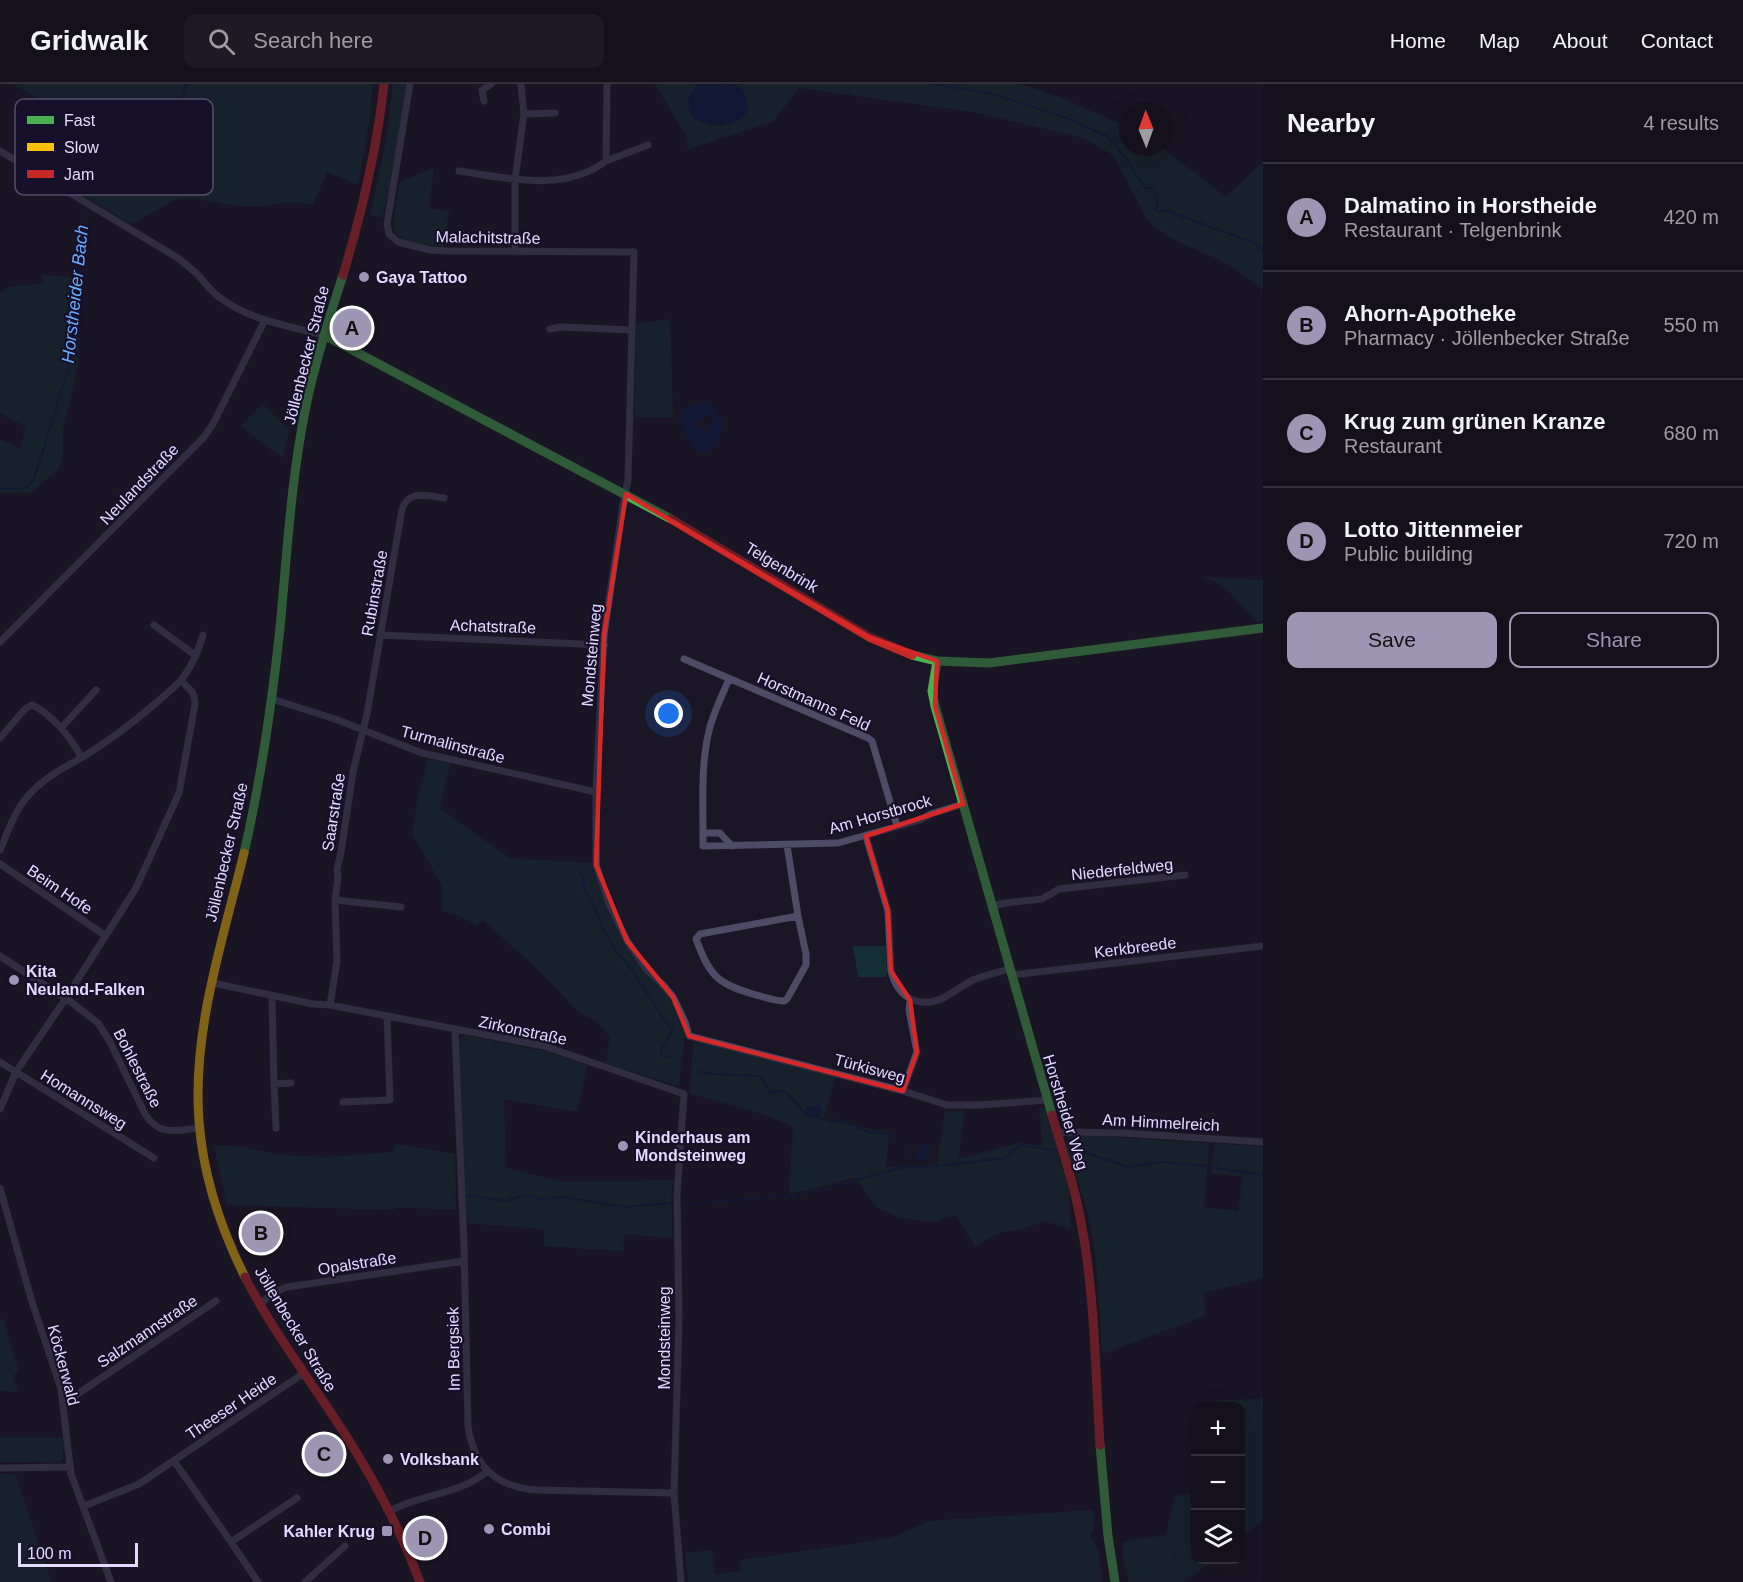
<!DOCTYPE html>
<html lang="en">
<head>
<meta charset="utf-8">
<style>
	:root { --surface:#14101c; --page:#1d1925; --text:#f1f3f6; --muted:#9d9da3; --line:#33303b; --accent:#9c95b3 }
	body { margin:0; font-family:Helvetica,sans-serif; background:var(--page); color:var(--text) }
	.controls { position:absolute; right:18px; bottom:18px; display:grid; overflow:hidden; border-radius:12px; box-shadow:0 6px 24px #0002 }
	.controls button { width:54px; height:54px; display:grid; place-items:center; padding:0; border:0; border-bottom:2px solid var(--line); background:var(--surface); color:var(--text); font:30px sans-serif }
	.compass { position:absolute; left:1119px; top:18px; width:54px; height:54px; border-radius:50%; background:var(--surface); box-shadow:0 6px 24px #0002; rotate:359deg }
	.scale { position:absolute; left:18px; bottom:15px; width:120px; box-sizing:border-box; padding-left:6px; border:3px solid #e2daff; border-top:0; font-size:16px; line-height:21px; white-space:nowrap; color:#e2daff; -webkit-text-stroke:4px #17102b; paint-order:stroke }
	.you { position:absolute; left:669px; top:630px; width:21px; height:21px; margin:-15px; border:4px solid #fff; border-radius:50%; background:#1a73e8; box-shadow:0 0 0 9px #1a73e833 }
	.badge { display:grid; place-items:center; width:39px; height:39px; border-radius:50%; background:var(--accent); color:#111; font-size:20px; font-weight:700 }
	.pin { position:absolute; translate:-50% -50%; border:3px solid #fff; box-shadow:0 2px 6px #0006 }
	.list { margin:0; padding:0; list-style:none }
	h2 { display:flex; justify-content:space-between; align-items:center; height:78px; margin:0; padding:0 24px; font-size:26px }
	h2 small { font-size:20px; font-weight:400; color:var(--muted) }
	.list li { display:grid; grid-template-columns:39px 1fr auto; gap:18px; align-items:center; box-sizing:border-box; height:108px; padding:0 24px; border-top:2px solid var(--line) }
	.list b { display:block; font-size:22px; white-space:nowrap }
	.list p { margin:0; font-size:20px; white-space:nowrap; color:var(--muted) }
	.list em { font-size:20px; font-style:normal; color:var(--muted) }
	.actions { display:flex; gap:12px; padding:18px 24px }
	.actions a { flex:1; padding:14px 0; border:2px solid var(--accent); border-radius:12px; text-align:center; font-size:21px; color:var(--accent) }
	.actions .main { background:var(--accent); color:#111 }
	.icon { flex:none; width:33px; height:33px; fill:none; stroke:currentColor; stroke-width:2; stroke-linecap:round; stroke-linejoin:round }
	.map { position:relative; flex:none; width:1263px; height:1498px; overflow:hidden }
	header { display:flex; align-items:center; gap:36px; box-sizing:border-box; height:84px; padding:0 30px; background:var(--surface); border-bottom:2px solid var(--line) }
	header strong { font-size:28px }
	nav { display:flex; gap:33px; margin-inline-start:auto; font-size:21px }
	.search { width:420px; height:54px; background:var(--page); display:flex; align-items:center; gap:15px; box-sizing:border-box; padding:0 21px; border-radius:12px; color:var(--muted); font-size:22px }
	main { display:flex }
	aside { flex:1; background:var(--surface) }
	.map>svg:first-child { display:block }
	.green { fill:#143034 }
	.water { fill:#0b1b48 }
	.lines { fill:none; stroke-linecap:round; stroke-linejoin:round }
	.stream { stroke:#0b1b48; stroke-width:2 }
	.street { stroke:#4e4b66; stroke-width:7 }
	.fast { stroke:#4caf50; stroke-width:9 }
	.slow { stroke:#ffc107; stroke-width:9 }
	.jam { stroke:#c62828; stroke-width:9 }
	.marked { fill:none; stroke:#d62828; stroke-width:4.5; stroke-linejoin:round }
	.poi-dot { fill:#9c95b3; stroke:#17102b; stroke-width:2 }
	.labels { text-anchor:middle; stroke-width:4.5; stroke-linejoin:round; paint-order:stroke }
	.street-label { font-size:16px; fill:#e2daff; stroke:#17102b }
	.poi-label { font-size:16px; font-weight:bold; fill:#e2daff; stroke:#17102b; text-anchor:start }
	.water-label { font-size:18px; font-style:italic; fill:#68adff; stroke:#17102b }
	.key { fill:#17102b; stroke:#544d6b; stroke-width:1.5 }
	.key-label { font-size:16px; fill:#e2daff }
</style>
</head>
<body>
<header>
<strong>Gridwalk</strong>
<div class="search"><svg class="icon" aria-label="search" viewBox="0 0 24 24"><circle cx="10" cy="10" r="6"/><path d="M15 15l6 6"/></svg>Search here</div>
<nav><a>Home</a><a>Map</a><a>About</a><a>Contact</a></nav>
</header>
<main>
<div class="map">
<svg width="1263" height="1498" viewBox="0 0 1263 1498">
	<rect width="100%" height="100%" fill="#1a1625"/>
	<path class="green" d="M13,0H373L369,39L358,101L327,88L313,120L288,118L263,122H238L211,118L194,114L175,116L131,140L31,80L62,29Z
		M393,0H408L404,29L383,133L370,132L387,52Z
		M655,0H698L691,10L740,3L732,0H1020L1059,13L1128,43V63H1161L1226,113L1263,78V206C1252,197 1241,188 1229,181C1202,166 1168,158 1147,135L1113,71L1084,54L973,28L799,4L773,38L688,65L686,51Z
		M434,83L429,124L449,128L444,163C384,156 391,154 399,99Z
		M42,191L81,194L78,275L71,314L63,345V371L59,384L30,409H0V355L20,365L26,343L0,329V209L8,203L44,199Z
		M670,235L673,334L635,333L636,240Z
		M262,320L289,347L283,374L241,342Z
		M1201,493L1263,496V537L1257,538L1226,505L1216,498Z
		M428,675L450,680L440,724L509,774L592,779V782L609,830L624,860L645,889L663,905L683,940L685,952L679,1000L677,1002L606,979L610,952L595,936L579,929L544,891L483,836L476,841L462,833L442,827V801L412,750L419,709Z
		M853,862H886L887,890L885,893H858Z
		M464,951L549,968L587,981L577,1028L504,1015L506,1084L563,1098L673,1096L671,1117L673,1154L625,1150L623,1167L544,1162V1145L467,1139L459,956Z
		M698,958L836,993L824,1033C847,1037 867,1046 889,1048L886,1084L903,1081L937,1080L945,1028L965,1026L958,1075L1019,1059L1041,1062L1042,1055L1039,1023L1045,1024L1057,1067L1068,1100L1071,1145L1044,1137L1020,1146L1001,1148L975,1162L956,1131L934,1138L900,1134L876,1123L855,1093L825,1102L789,1110L793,1043L768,1032L690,1009L693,961Z
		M1072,1051L1209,1059L1204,1123L1238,1127L1243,1093L1211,1089L1215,1059L1263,1063V1194L1204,1209L1205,1232L1102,1270C1099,1223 1099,1174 1087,1127C1081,1105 1073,1083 1065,1061L1068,1052Z
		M396,1060L455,1070L456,1126L395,1123L394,1126L227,1121L214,1062H238L281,1071L326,1073L392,1068Z
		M3,1234L19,1288L13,1291L18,1308L0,1307V1236Z
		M1263,1313V1436L1241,1454L1240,1322H1219L1217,1316L1257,1315Z
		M0,1353L63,1354V1375L59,1378H0Z
		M0,1390H15L51,1498H0Z
		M1195,1409L1196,1476H1214L1184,1498H1129L1123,1474V1458L1166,1451L1175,1412Z
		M1093,1426L1094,1444L1090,1451L1099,1466V1478L1102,1489V1498H688L685,1469L712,1466L715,1491L741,1487L740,1476L874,1457L891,1454L929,1437Z"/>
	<path class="water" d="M698,0C708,0 733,0 740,3C744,7 747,15 748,20C751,38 722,44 709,41C703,39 697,36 692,33C685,17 688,14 698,0Z
		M701,317L711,319L720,328L710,334L706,333L694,338L697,343L704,347L709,346L711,335L721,330C729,348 718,355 708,369C691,373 683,347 678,335C681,322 690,321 701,317Z
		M818,1021L821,1022C824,1035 812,1039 804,1030L807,1023Z
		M924,1060H928L931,1064L930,1073L925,1078L917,1077L914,1069L918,1062Z"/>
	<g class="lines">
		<path class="stream" d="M934,0L993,10L1064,33L1107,52L1126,75L1145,104H1154L1157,113L1158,121L1155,125L1159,128L1165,126L1254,159L1263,166
			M96,111C113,93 132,111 145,90L140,73L150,55V34L160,22L183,12L186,0
			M0,405L26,404L34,395L68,286L72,265L84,125
			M581,790L584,797L583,803L592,817L603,845L614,864L632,886L665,937L673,946L661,966V971L675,975
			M698,985L700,988C720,992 739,990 760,992L770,1008L785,1007L806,1030
			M817,1034L847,1039L869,1048L893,1050L902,1054L905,1059V1082
			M1067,1067L1084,1068L1128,1083L1162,1078L1206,1082
			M1211,1083L1263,1091
			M468,1111L506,1117L526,1111L542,1115L563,1113L625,1123L670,1119
			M683,1120L789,1112L826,1105L903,1083L937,1082L1005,1074L1020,1061L1057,1067"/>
		<path class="street" d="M410,0L387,140L389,150L398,158L430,166L447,167L634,168L628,396L623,421L604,550L596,708V781L609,820L627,857L647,886L664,902L673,913L685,938L689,952L903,1007L947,1021H980L1047,1016
			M484,17L482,6L491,0
			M524,30L555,29
			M0,67L178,174C184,179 190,184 196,189C204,197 210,207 219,213C249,236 288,242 324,251
			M606,77L648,61
			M459,87C507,94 564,109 606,77L607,0
			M515,168V95L524,30L521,0
			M550,245L561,243L632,246
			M154,541L196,572
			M380,551L604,561
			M0,558L204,353L213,340L265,236
			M684,575L868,654L872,657L897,742
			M272,615L335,635L422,669L596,708
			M61,644L96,606
			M0,654L25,625L32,621C51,629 72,655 81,673
			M703,749C703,715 701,680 709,647C713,629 722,612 729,595
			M866,752L888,827L891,887C898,914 919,926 945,913C954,908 963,901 973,896C984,891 997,889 1009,885
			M787,761L798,832
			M732,762L720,749H703V762L838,759L920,736L931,730L963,720
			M0,766C8,748 14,728 27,713C42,695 63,684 83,673C109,657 134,638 157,618C165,611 174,604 181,596C192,583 198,568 203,551
			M0,780L106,852
			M335,816L401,823
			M993,822L1005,819L1042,815L1059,805L1185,791
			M798,832L806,870V881L787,915L784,917C775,917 765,913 756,911C718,900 710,893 696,855L700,850Z
			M0,872L71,918L98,939L109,956L145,1030C159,1053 177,1046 200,1044
			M1011,891L1263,862
			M213,899L313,920L330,921L544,962L684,1010L677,1110L679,1235L674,1409L681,1498
			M272,912L274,1000
			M330,921L337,877L335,816L338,793L337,785L341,768L353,688L367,630L402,425C409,405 428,412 444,414
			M455,946L464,1162L468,1342C474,1383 496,1403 537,1406L674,1409
			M0,978L154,1074
			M903,1007L917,968L909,926L910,916
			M343,1018L390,1016L387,932
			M0,1025L16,988L66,914L136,804L179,709L195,620C195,608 189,604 181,597
			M276,1044L274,1000L291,999
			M1057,1049L1071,1048L1123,1049L1263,1058
			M0,1104L32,1218L61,1305L71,1390L111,1498
			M260,1220L275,1208L287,1203L464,1177
			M63,1317L76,1311L216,1217
			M174,1377L231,1458L297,1414
			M0,1384L69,1383
			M84,1422L139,1400L304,1289
			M390,1427C422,1409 457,1412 488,1387
			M231,1458L258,1498
			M305,1498L345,1462"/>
		<path class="fast" d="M324,251L671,435
			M912,571L937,577L989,579L1263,544
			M937,577L932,607L935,622L1052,1031
			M244,769C261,695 272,619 280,544C287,470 291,395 306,322C315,278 329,234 343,191
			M1100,1361L1108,1452L1115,1498"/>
		<path class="slow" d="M244,769C223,856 192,946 199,1037C203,1091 221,1145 245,1193"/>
		<path class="jam" d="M343,191C362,128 377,65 384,0
			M671,435L869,553L912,571
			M1052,1031C1061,1063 1073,1096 1079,1128C1095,1204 1095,1283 1100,1361
			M245,1193C274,1250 314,1301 348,1355C377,1401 401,1447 420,1498"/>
	</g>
	<path d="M0 0H1263V1498H0ZM626,410L869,553L937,577L935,622L963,720L866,752L888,827L891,887L910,916L917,968L903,1007L689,952L673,913L627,857L596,781L604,550Z" fill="#1a1625" fill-opacity=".55" fill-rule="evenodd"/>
	<path class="marked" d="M626,410L869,553L937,577L935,622L963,720L866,752L888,827L891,887L910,916L917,968L903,1007L689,952L673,913L627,857L596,781L604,550Z"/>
	<g class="poi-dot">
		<circle cx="364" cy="193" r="6"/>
		<circle cx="14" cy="896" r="6"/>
		<circle cx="623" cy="1062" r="6"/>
		<circle cx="388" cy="1375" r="6"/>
		<circle cx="489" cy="1445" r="6"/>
		<rect x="381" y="1441" width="12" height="12" rx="3"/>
	</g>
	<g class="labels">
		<g class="street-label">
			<text transform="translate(488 153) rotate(1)" y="6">Malachitstraße</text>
			<text transform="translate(306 271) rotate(-76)" y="6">Jöllenbecker Straße</text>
			<text transform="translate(139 400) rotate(-46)" y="6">Neulandstraße</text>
			<text transform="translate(782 483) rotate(31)" y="6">Telgenbrink</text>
			<text transform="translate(374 509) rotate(-80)" y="6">Rubinstraße</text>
			<text transform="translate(493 542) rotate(2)" y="6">Achatstraße</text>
			<text transform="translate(591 571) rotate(-85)" y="6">Mondsteinweg</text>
			<text transform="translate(814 617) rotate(24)" y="6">Horstmanns Feld</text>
			<text transform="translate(453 660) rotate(15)" y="6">Turmalinstraße</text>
			<text transform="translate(333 728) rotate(-81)" y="6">Saarstraße</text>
			<text transform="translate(880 730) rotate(-16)" y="6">Am Horstbrock</text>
			<text transform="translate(226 768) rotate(-77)" y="6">Jöllenbecker Straße</text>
			<text transform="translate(1122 785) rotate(-6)" y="6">Niederfeldweg</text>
			<text transform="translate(60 805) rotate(34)" y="6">Beim Hofe</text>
			<text transform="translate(1135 863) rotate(-7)" y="6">Kerkbreede</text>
			<text transform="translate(523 946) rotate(12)" y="6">Zirkonstraße</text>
			<text transform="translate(138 984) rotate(63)" y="6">Bohlestraße</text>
			<text transform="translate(870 984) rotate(15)" y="6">Türkisweg</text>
			<text transform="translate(84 1015) rotate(32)" y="6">Homannsweg</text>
			<text transform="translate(1066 1028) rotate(73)" y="6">Horstheider Weg</text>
			<text transform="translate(1161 1038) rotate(3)" y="6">Am Himmelreich</text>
			<text transform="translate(357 1179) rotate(-9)" y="6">Opalstraße</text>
			<text transform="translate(296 1245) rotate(59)" y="6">Jöllenbecker Straße</text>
			<text transform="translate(147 1247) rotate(-34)" y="6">Salzmannstraße</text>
			<text transform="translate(664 1254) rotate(-90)" y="6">Mondsteinweg</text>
			<text transform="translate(453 1265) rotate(-91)" y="6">Im Bergsiek</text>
			<text transform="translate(64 1281) rotate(75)" y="6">Köckerwald</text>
			<text transform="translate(231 1322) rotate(-34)" y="6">Theeser Heide</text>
		</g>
		<g class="poi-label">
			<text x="376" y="199">Gaya Tattoo</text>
			<text x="26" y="893">Kita<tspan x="26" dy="18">Neuland-Falken</tspan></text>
			<text x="635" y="1059">Kinderhaus am<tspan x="635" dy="18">Mondsteinweg</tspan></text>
			<text x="400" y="1381">Volksbank</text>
			<text x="501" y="1451">Combi</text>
			<text x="375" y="1453" text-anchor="end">Kahler Krug</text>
		</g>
		<g class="water-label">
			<text transform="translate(75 210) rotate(-84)" y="6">Horstheider Bach</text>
		</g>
	</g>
	<rect x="15" y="15" width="198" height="96" rx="9" class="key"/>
	<rect x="27" y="32" width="27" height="8" fill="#4caf50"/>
	<rect x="27" y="59" width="27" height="8" fill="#ffc107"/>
	<rect x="27" y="86" width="27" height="8" fill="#c62828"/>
	<g class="key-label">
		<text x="64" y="42">Fast</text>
		<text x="64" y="69">Slow</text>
		<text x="64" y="96">Jam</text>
	</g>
</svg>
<div class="controls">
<button>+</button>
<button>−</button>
<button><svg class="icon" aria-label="layers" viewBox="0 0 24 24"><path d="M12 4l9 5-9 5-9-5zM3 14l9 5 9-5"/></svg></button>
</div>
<svg class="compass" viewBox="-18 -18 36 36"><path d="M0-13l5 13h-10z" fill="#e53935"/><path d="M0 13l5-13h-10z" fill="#9d9da3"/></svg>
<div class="scale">100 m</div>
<div class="you"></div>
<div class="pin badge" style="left:352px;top:244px">A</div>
<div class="pin badge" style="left:261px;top:1149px">B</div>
<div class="pin badge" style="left:324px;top:1370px">C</div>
<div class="pin badge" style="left:425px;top:1454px">D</div>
</div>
<aside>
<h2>Nearby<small>4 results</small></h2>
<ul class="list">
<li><span class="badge">A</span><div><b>Dalmatino in Horstheide</b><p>Restaurant · Telgenbrink</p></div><em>420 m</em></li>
<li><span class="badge">B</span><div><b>Ahorn-Apotheke</b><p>Pharmacy · Jöllenbecker Straße</p></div><em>550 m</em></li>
<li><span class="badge">C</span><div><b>Krug zum grünen Kranze</b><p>Restaurant</p></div><em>680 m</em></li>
<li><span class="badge">D</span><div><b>Lotto Jittenmeier</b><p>Public building</p></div><em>720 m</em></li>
</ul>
<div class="actions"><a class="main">Save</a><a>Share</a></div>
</aside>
</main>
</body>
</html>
